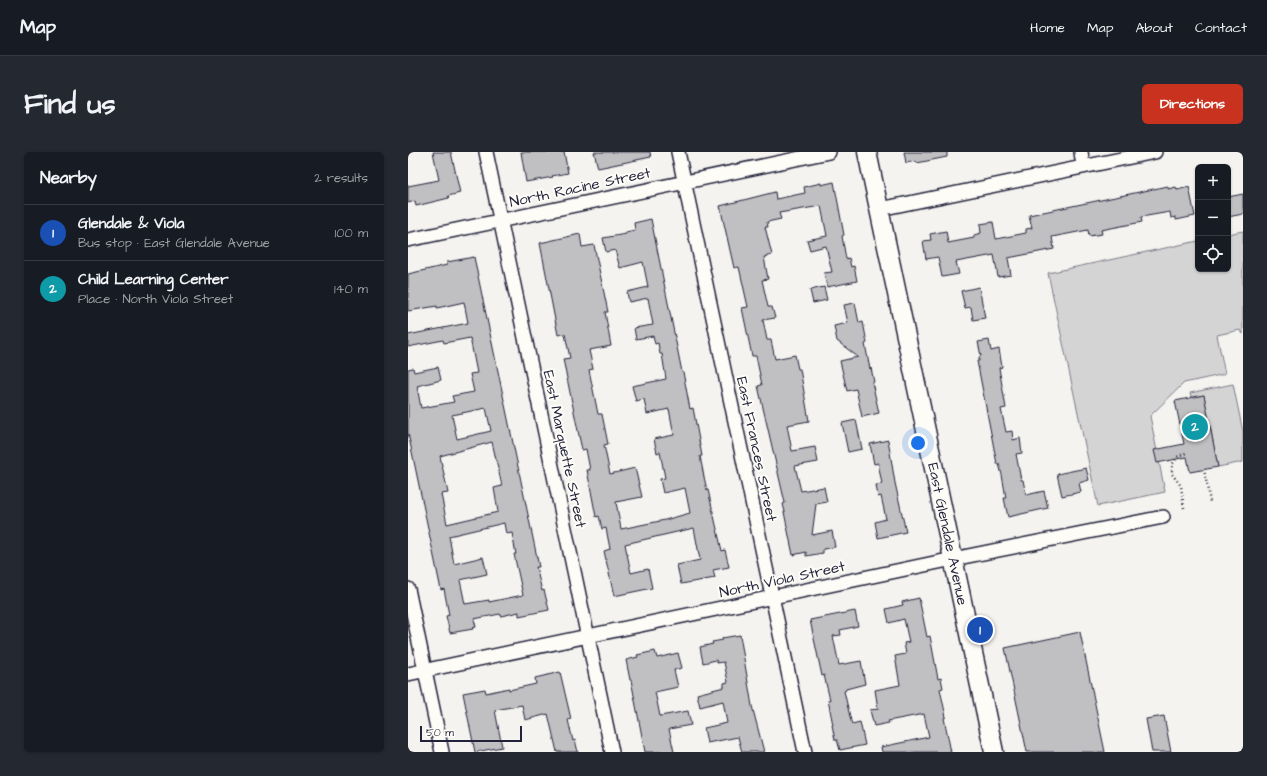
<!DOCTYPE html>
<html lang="en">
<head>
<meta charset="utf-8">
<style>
	:root { --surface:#171b24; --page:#242831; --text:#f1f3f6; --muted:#9ea1a6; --line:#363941; --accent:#c8321e }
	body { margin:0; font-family:"Architects Daughter",sans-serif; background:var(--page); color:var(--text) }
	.controls { position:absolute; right:12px; top:12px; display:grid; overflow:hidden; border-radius:6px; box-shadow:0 1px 3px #0004 }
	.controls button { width:36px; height:36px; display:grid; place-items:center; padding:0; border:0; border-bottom:1px solid var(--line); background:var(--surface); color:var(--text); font:20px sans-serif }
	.scale { position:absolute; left:12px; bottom:10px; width:102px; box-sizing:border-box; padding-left:4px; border:2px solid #22223b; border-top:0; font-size:11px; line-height:14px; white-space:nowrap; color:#22223b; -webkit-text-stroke:3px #fdfcf7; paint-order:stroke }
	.you { position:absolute; left:510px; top:291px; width:14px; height:14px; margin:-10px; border:3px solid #fff; border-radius:50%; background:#1a73e8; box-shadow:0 0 0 6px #1a73e833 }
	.badge { display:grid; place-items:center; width:26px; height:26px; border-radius:50%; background:var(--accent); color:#fff; font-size:13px; font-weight:700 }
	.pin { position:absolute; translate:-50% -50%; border:2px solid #fff; box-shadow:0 1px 4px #0006 }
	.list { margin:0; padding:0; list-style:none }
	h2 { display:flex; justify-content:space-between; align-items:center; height:52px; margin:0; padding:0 16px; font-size:17px }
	h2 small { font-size:13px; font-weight:400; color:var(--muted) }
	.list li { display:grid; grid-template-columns:26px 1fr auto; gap:12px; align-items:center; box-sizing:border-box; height:56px; padding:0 16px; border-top:1px solid var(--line) }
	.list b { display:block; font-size:15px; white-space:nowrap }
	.list p { margin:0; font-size:13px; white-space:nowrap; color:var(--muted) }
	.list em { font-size:13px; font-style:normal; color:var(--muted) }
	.icon { flex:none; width:22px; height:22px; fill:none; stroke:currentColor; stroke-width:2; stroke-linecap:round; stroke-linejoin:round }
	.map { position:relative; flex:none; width:835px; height:600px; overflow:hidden; border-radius:6px }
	header { display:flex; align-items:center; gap:24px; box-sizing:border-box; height:56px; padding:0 20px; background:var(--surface); border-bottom:1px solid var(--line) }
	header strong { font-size:19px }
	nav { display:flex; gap:22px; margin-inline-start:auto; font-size:14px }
	.intro { display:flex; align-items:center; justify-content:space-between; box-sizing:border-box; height:96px; padding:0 24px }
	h1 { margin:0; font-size:28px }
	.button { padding:10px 18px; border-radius:6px; background:var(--accent); color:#fff; font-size:14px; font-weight:700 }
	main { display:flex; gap:24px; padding:0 24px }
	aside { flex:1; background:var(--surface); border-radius:6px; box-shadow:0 1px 3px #0004 }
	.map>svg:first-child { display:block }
	.green { fill:#d5d4d5; stroke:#7c7b88 }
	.building { fill:#c0bfc2; stroke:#22223b; fill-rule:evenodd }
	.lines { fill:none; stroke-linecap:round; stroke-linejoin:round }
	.street-casing { stroke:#22223b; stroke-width:16 }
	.secondary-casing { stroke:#22223b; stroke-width:21 }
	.path { stroke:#22223b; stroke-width:2.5; stroke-dasharray:1 3; stroke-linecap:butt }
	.street { stroke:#fdfcf7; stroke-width:13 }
	.secondary { stroke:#fdfcf7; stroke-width:18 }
	.labels { text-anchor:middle; stroke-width:4; stroke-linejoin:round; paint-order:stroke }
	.street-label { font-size:15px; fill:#22223b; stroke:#fdfcf7 }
</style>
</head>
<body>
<header>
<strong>Map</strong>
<nav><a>Home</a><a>Map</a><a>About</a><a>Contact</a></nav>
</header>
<div class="intro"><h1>Find us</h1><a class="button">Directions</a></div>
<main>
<aside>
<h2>Nearby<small>2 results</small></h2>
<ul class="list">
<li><span class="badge" style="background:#1a4fb4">1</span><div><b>Glendale &amp; Viola</b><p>Bus stop · East Glendale Avenue</p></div><em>100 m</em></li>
<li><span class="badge" style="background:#0f9aa8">2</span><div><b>Child Learning Center</b><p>Place · North Viola Street</p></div><em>140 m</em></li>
</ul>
</aside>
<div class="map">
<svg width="835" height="600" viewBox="0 0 835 600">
	<rect width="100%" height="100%" fill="#f4f3ef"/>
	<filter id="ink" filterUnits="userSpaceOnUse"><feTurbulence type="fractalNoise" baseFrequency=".025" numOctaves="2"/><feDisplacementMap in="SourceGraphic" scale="8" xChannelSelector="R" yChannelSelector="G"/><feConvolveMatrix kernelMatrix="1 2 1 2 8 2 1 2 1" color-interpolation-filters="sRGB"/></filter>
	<g filter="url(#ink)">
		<path class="green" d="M835,79V182L832,178L809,183L817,222L776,231L742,264L757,340L690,354L640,121L790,89V117H820V82Z
			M825,232L835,280V310L810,315L796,243L783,245L782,241Z"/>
		<path class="building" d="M25,0H43L52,41L40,44L41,46L8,54L7,49L0,51V34L31,28Z
			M113,0H156L160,21L144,24L145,25L118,30Z
			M186,0H242L243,5L190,16Z
			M496,0H539V5L509,11L508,9L498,11Z
			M426,30L436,83L434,84L438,107L441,106L443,115L446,114L449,129L419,135L416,121L424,120L418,94L402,98L399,88L419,84L413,54L371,61L373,67L359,70L360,75H357L364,103L356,105L360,127L354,128L360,155H364L367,166L355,168L359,188H363L367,207L387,203L390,217H392L401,269L379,273L384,299L407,295L410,310L387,314L393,339L416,335L419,350L408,352L404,383L424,379L427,395L415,397V401L398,404V400L385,403L376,360H377L375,352L377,351L350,234L354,233L348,204H344L334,156L340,155L331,115L326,116L312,54L367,40L368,47L397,41L396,35L413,31V33Z
			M760,34V37L768,35L769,38L781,35L787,64L768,68V65L763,66L762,60L733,65L734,70L693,78L694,82L681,84L680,78L644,85L646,97L600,106L603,123L590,125L586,103L548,110L551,122L534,125L530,105L518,107L515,89L523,88L522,82L538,79L540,91L566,86V83L573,81L572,72L585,70L588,87L618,81V77L624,76L621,63Z
			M835,42V62L820,65V45Z
			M243,67L274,220H275L282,257L285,256L294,304H292L296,325L299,338H300L314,399L317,398L321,415L305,418L307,426L273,432L269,413L292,408L286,376L217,392L223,421L240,417L244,436L206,444L196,399L202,397L198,376L194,377L191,364L188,365L179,318H182L178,297L174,298L155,207L162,206L157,182L150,183L132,91L172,82L174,95L186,93L200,160H197L203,194L181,198L185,217L181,218L190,262H194L200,292L196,293L202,322L227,316L234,345L208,350L213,377L257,368L282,361L277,336L255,341L252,327L257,326L252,300L249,301L246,287L266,283L261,257L239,262L236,247L228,249L224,234L258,227L254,202H252L250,191L247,192L245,184L228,187L226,176L245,173L240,146L221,150L219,140L240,135L235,110L212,116L207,98L198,100L195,86L218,82V80L227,78L226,71Z
			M66,105L131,415H128L134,439L136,438L141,458L111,464V460L93,464L92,462L66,467L68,475L64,476L65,477L42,481L38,464L41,463L36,437L33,438L0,281V217L5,216L6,220L30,215L33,228L9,234L13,256L46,250L44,244L66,240L62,222L69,221L62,186L36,191L35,188L0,195V183L60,171L56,150L29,156V154L0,159V122L39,113V110ZM78,256L83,279L49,287L44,263ZM84,290L94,334L86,336L90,360L39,372L33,342L40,341L32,304ZM96,371L98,382L104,381L108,402H106L115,443L81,450V448L57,452L52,428L79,422L75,405L46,412L41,384Z
			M416,135L419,148L405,151L402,138Z
			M571,135L577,166L565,168L563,155L557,156L553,139Z
			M447,151L451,171L455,170L459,191L457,192L462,217L463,216L466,230H464L471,261L454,265L448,237L439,239L432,209L450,205L429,189L426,174L440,171L436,153Z
			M581,188L583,199L591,197L594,215L591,216L598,256L593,257L598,280L604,279L605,288L612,286L614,301L608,302L613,328H615L618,343L636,339L640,356L600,365L596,346H598L594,323L591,312H589L569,209H571V205L573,204L570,190Z
			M796,243L810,315L782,320L779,305L749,311L746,298L776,292L767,249Z
			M448,268L454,297L440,300L434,271Z
			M480,288L487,331L498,380L470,386L467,370L478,367L473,344L470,345L468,333L474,332L470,311L466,312L462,292Z
			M678,316L681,328L671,331L673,340L654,344L649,322Z
			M511,446L519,485L522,484L530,527L533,526L535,536L532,537L538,565L536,566L543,600H474L473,595L521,585L516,562L480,569L481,571L466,574L462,558L470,557L467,538L492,533L487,504L498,502L496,491L501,490L496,467L481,471L478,457L495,453L494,450Z
			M447,459L450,474L432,478L433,483L425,484L431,513L453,509L457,532L438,537V538L436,539L443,569L444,572L452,570L457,593L432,598L429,588H427L424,573H425L420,548H422L416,523L414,524L402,468Z
			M672,480L697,600H619L597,496Z
			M332,483L344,554L356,600H334L330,585L299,591L296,576L319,571L315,549L292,555L289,542L316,535V531L320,530L316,510L309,511L308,508L295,511L292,495L305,492L304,490L315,488L314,486Z
			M247,499L249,506L270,501L274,516L266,518L270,535L247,540L252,564L280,559L283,573L261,577L266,600H237L223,528H222L218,508L230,505L229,503Z
			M152,520L163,567L160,568L165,589L167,588L170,600H149L140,562L117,568L114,553L87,558L94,595L67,600L55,541L77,537L78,541L101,536V538L128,532L127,526Z
			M756,564L763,600H744L738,567Z"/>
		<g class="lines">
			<g class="street-casing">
				<path id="street" d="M78,0L204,600
					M270,0L397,600
					M673,0L675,14
					M472,57L747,0
					M0,88L421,0
					M0,437L34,600
					M0,522L545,407L755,365"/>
			</g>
			<g class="secondary-casing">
				<path id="secondary" d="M459,0L586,600"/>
			</g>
			<path class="path" d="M796,317L802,350
				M776,356L773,334L764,322V313L769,305L778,301"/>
			<use href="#street" class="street"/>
			<use href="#secondary" class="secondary"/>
		</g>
	</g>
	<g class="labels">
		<g class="street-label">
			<text transform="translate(172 35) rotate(-12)" y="5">North Racine Street</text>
			<text transform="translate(157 297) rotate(78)" y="5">East Marquette Street</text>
			<text transform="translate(349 297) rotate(78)" y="5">East Frances Street</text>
			<text transform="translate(540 382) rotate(78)" y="5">East Glendale Avenue</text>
			<text transform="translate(374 427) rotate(-12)" y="5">North Viola Street</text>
		</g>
	</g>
</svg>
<div class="controls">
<button>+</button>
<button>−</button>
<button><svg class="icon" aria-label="locate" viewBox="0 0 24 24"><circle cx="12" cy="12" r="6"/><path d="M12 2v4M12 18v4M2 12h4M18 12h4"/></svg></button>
</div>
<div class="scale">50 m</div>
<div class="you"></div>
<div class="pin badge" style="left:572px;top:478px;background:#1a4fb4">1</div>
<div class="pin badge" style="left:787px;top:275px;background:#0f9aa8">2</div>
</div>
</main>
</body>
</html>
